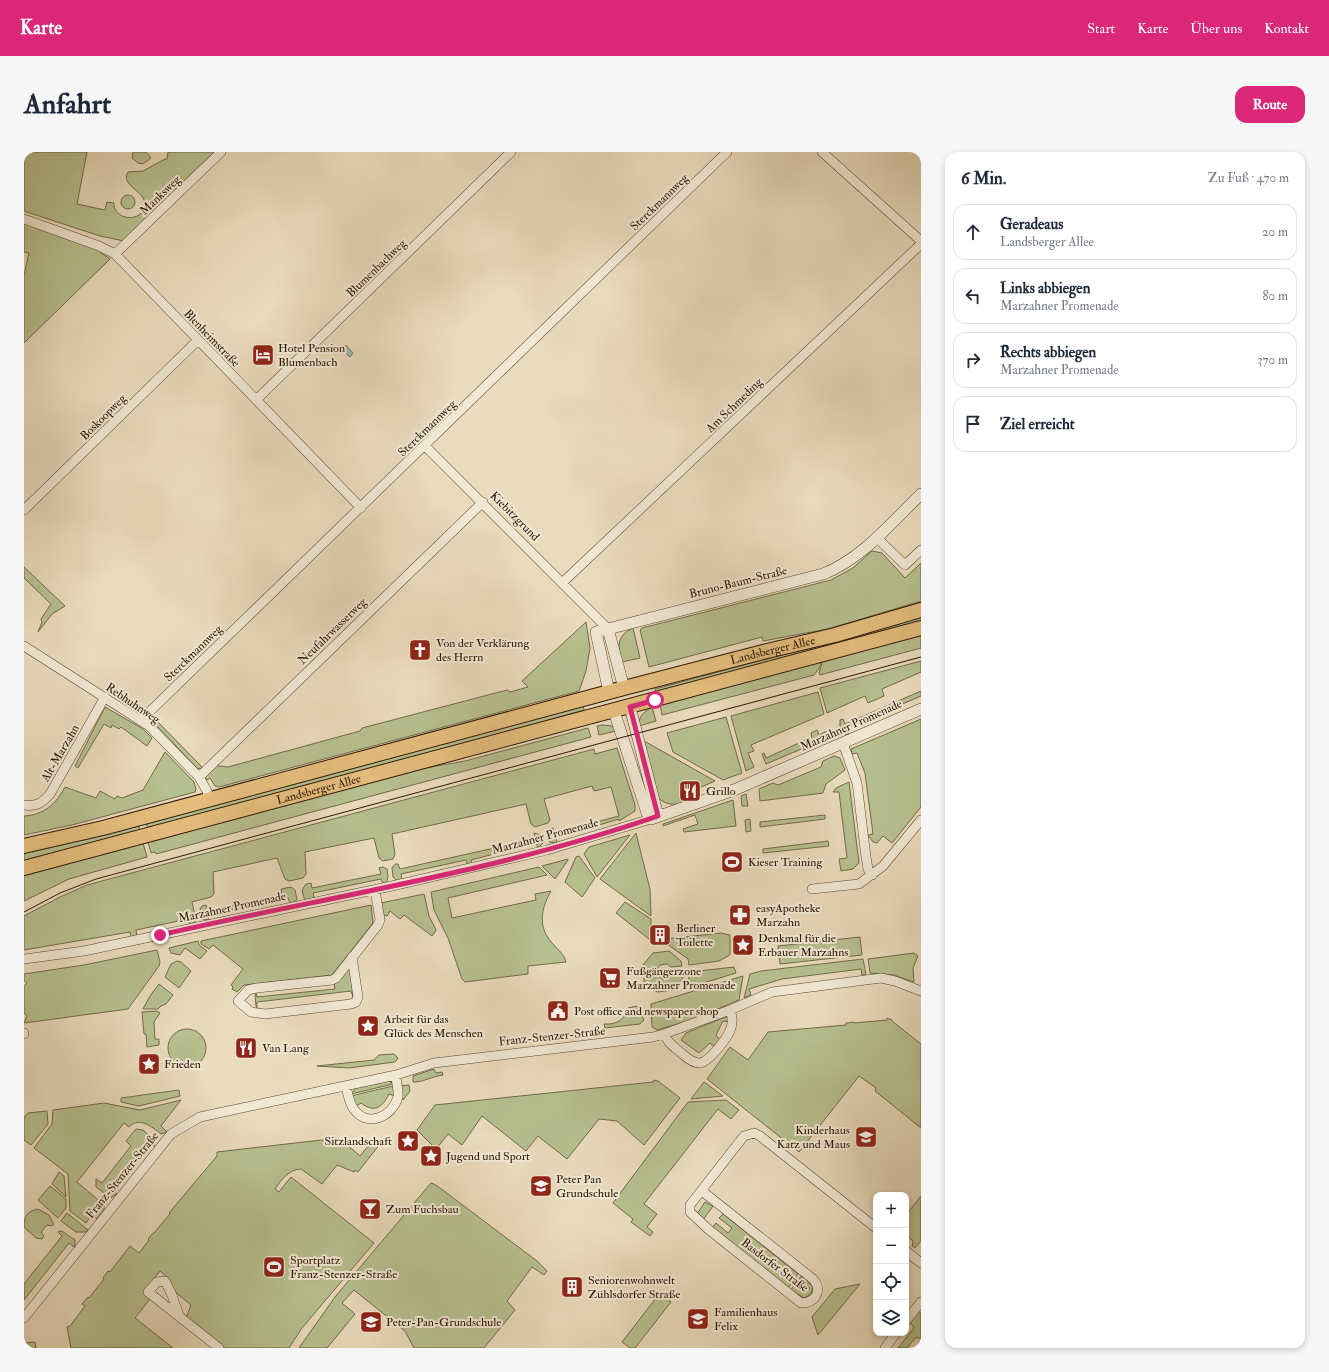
<!DOCTYPE html>
<html lang="de">
<head>
<meta charset="utf-8">
<style>
	:root { --surface:#fff; --page:#f6f6f7; --text:#1f2937; --muted:#747a83; --line:#e0e1e3; --accent:#db2777 }
	body { margin:0; font-family:"IM FELL Double Pica",serif; background:var(--page); color:var(--text) }
	.controls { position:absolute; right:12px; bottom:12px; display:grid; overflow:hidden; border-radius:8px; box-shadow:0 2px 6px #0003 }
	.controls button { width:36px; height:36px; display:grid; place-items:center; padding:0; border:0; border-bottom:1px solid var(--line); background:var(--surface); color:var(--text); font:20px sans-serif }
	.stop { position:absolute; width:12px; height:12px; margin:-9px; border:3px solid #db2777; border-radius:50%; background:#fff }
	.stop.end { background:#db2777; border-color:#fff; box-shadow:0 1px 4px #0008 }
	.list { margin:0; padding:0; list-style:none }
	h2 { display:flex; justify-content:space-between; align-items:center; height:52px; margin:0; padding:0 16px; font-size:17px }
	h2 small { font-size:13px; font-weight:400; color:var(--muted) }
	.list li { display:grid; grid-template-columns:26px 1fr auto; gap:12px; align-items:center; box-sizing:border-box; height:56px; margin:0 8px 8px; padding:0 8px; border:1px solid var(--line); border-radius:12px }
	.list b { display:block; font-size:15px; white-space:nowrap }
	.list p { margin:0; font-size:13px; white-space:nowrap; color:var(--muted) }
	.list em { font-size:13px; font-style:normal; color:var(--muted) }
	.icon { flex:none; width:22px; height:22px; fill:none; stroke:currentColor; stroke-width:2; stroke-linecap:round; stroke-linejoin:round }
	.map { position:relative; flex:none; width:897px; height:1196px; overflow:hidden; border-radius:12px }
	header { display:flex; align-items:center; gap:24px; box-sizing:border-box; height:56px; padding:0 20px; background:var(--accent); color:#fff }
	header strong { font-size:19px }
	nav { display:flex; gap:22px; margin-inline-start:auto; font-size:14px }
	.intro { display:flex; align-items:center; justify-content:space-between; box-sizing:border-box; height:96px; padding:0 24px }
	h1 { margin:0; font-size:28px }
	.button { padding:10px 18px; border-radius:12px; background:var(--accent); color:#fff; font-size:14px; font-weight:700 }
	main { display:flex; gap:24px; padding:0 24px }
	aside { flex:1; background:var(--surface); border-radius:12px; box-shadow:0 2px 6px #0003 }
	.map>svg:first-child { display:block }
	.green { fill:#b7c090; stroke:#716a48 }
	.water { fill:#98bab6; stroke:#6c786d }
	.lines { fill:none; stroke-linecap:round; stroke-linejoin:round }
	.minor-casing { stroke:#5b462f; stroke-width:10 }
	.tertiary-casing { stroke:#5b462f; stroke-width:12 }
	.primary-casing { stroke:#2b1400; stroke-width:16 }
	.minor { stroke:#f1e8d4; stroke-width:9 }
	.tertiary { stroke:#f1e8d4; stroke-width:11 }
	.primary { stroke:#e5be7e; stroke-width:14 }
	.tram { stroke:#2b1400; stroke-width:1 }
	.route { stroke:#db2777; stroke-width:5 }
	.labels { text-anchor:middle; stroke-width:4; stroke-linejoin:round; paint-order:stroke }
	.street-label { font-size:12px; fill:#2b1400; stroke:#f1e8d4 }
	.poi-label { font-size:12px; fill:#2b1400; stroke:#f1e8d4; text-anchor:start }
</style>
</head>
<body>
<header>
<strong>Karte</strong>
<nav><a>Start</a><a>Karte</a><a>Über uns</a><a>Kontakt</a></nav>
</header>
<div class="intro"><h1>Anfahrt</h1><a class="button">Route</a></div>
<main>
<div class="map">
<svg width="897" height="1196" viewBox="0 0 897 1196">
	<rect width="100%" height="100%" fill="#eadbbd"/>
	<filter id="stains"><feTurbulence type="fractalNoise" baseFrequency=".005" numOctaves="4"/><feColorMatrix values="0 0 0 0 .2 0 0 0 0 .09 0 0 0 0 .02 0 0 0 .5 -.17"/></filter>
	<radialGradient id="worn" r=".72"><stop offset=".6" stop-color="#630" stop-opacity="0"/><stop offset="1" stop-color="#630" stop-opacity=".3"/></radialGradient>
	<path class="green" d="M0,0H63L53,52L81,58L83,50L90,51C89,67 114,71 120,57C127,40 95,35 104,20L119,19L141,7H143L144,0H190L100,89L76,84L0,59Z
		M109,0H122L127,6L119,12L114,11L108,6Z
		M97 50a7 7 0 1 1 14 0a7 7 0 1 1-14 0Z
		M0,71L77,98V101L86,107L0,191V123L5,101L0,100Z
		M848,399L858,401L881,426L897,411V449L804,477L739,489L738,485L625,515L616,478L618,476L807,428L829,416Z
		M0,415L41,454L28,462L14,480L18,470L17,467L27,452L0,426Z
		M897,464V471L632,542L631,537L854,477Z
		M562,470L566,496L562,519L555,539L195,635L191,634L186,626L183,628L181,625L188,613L204,615L336,579L338,576L483,538L486,540L504,535L498,529Z
		M609,476L616,506L598,510C593,495 593,483 609,476Z
		M897,483V496L796,523L795,521L799,508Z
		M797,509L796,515L790,523L638,563L636,552Z
		M897,509V520L858,537L860,544L844,551L841,544L803,561L796,536Z
		M897,539V544L823,576L825,582L822,583L816,574V568L819,567L821,572Z
		M794,540L800,562L727,593L730,599L724,601L730,615L722,619L707,564Z
		M559,553L560,558L124,679L122,670Z
		M81,555L119,577L128,586L123,594L97,575L95,577L88,573L87,576L80,572L54,616L51,614Z
		M628,555L632,569L615,574C614,564 621,559 628,555Z
		M702,565L718,621L699,628L649,600L643,581Z
		M897,567V655L868,691L859,684L853,691L849,690L844,683L849,682L841,621L833,601L828,602L827,597Z
		M134,570L178,615V616L174,617L131,572Z
		M579,573L588,574L592,579L575,583L573,574Z
		M564,576L567,585L132,702L131,700L127,701L124,690L390,618L441,609Z
		M793,578L795,583L805,578L808,584L742,612L738,602L740,601L742,606L788,585L787,581Z
		M622,590L691,629L675,636L669,630L664,629L656,635L662,650C650,654 641,653 632,644L619,591Z
		M593,596L611,653V659L595,669V667L532,686L533,691L525,690L523,681L526,677L529,676L531,681L595,664L587,635L570,639L568,634L520,647L526,668L524,671L511,675L507,672L502,652L368,682L371,702L369,707L359,709L355,706L350,686L281,700L282,722L279,726L265,729L261,727L253,706L189,720L190,742L187,745L168,750L172,769L166,773L164,767L112,778L113,784L107,785L106,780L0,798V764L36,745L63,733L570,597L571,602Z
		M141,600L170,630L172,637L171,640L48,673L0,683V664C20,663 32,652 41,635L72,646L76,639L91,647L93,644L98,646L119,638Z
		M810,604L816,606L821,618L802,632L799,641L736,649L735,637L749,631L754,633L797,615L799,609Z
		M825,630L835,711L829,717L817,719L815,707L823,706L815,640H809L812,636Z
		M722,642L724,654H718L717,644Z
		M709,648L712,674L660,680L659,677L674,672L671,663L639,674V672Z
		M801,663V667L736,675V670Z
		M726,667L727,679L722,680L721,668Z
		M114,672L117,681L0,712V700Z
		M510,681L517,683L519,691L514,696L512,691L447,708L448,713L444,714L442,708L377,722L378,728L373,729L369,725L368,716L371,712H374L376,717L511,687Z
		M612,681L626,737L627,764L576,727Z
		M606,683L573,725L560,702L565,695Z
		M804,689L805,694L739,701V697Z
		M119,691L123,705L45,727L0,749V723Z
		M555,704L571,726L558,745L541,730L552,705Z
		M544,708L531,727L518,714L544,707Z
		M359,715L363,717L364,725L362,732H359L357,727L289,741L290,746L283,748L280,746L278,738L282,732L287,731L288,736L357,722L355,716Z
		M515,715L523,723L424,746L428,766L512,748L511,742L527,739C517,757 513,775 529,792C534,798 540,802 542,810L504,814V822L441,830L438,827L424,786L410,758L407,740Z
		M267,735L271,738L273,747L271,750L266,751L264,746L184,763L185,768L178,767L176,757L178,754L182,753L184,758L258,743L257,737Z
		M400,742L405,764L412,778L408,784L380,763L376,767L366,759L363,764L360,763L357,751Z
		M601,750L627,767V785L625,787L592,761Z
		M347,753L349,771L308,823L220,833L213,840L208,837L209,835L207,833L219,817L189,793L185,797L177,792V789Z
		M697,781L706,783V803L695,809L665,813L664,807L643,792L642,787Z
		M836,785L838,803L756,812L754,794Z
		M174,789L175,793L183,799L176,807L161,796L156,803L147,801L145,796Z
		M133,798L136,810L135,814L104,857L0,871L3,864L0,861V834L3,831L0,828V822L60,813Z
		M645,799L657,809L658,814L647,815L643,812L636,813L634,816L619,818L618,814L629,801Z
		M890,801L894,804L889,816L890,830L870,823L846,821L844,807Z
		M839,807L842,822L838,823L837,817L758,827L725,837L727,843L720,846L726,822L737,819Z
		M153,809L157,810L167,819L155,836L141,825L147,812Z
		M710,815L712,821L663,836L666,820Z
		M326,816L329,845L327,839L233,850V856L232,854L231,842L232,840L233,845L311,837L310,831L323,817Z
		M659,821V826L649,838L633,840L620,830V826L635,824L638,827L645,826L647,822Z
		M719,824L715,848L670,867L633,878L628,875L627,852Z
		M135,832L149,843L142,852L137,854L134,857H119L126,844Z
		M613,854L620,868L616,872L581,876L580,872C592,873 601,868 604,856Z
		M133,859L136,861L130,870L131,887H135V893L123,895L122,882H120L118,860Z
		M701,865H705V870L699,869L692,883L697,889L692,896L686,891L675,901L657,888L662,881Z
		M863,866L868,868V869L897,892V976L851,939L852,936L835,924L775,1000L683,927L706,895L724,908L744,880L822,873V871L830,870V871L863,868Z
		M144 896a19 19 0 1 1 38 0a19 19 0 1 1-38 0Z
		M370,902L374,906L371,910L325,916L293,914L350,908L355,903Z
		M410,917L412,921L418,920L419,923C410,924 396,931 389,930V924Z
		M630,928L634,929L656,946L620,993L593,969L575,967L543,1007L514,984L502,999L458,964L438,993L424,982L412,997L393,978L411,953L629,930Z
		M365,929L369,932L327,942L332,936Z
		M680,930L699,944L667,947Z
		M385,933L386,939L379,948L375,934Z
		M369,934L371,944L365,942C358,956 350,961 337,951L332,954L327,945L331,943Z
		M155,938L156,944L115,954L97,950V946Z
		M157,948L137,974L143,980L137,982C128,975 116,964 105,975L100,971L53,1030L80,1053V1058L73,1067L68,1063L62,1071L46,1059L44,1022L10,996L28,972L29,958L80,951L116,958Z
		M702,948L715,958L707,967L694,957L620,1052L633,1062L623,1075L629,1080L626,1084L607,1070L609,1067L589,1051L664,950Z
		M23,959L24,972L7,993L0,988V965L4,961Z
		M112,977L119,978L130,988L131,995L126,991L89,1038L93,1042L87,1046L72,1035V1027L78,1031L107,994L102,989Z
		M315,986L336,1004L350,987L356,992L334,1020L331,1018L330,1020L313,1013L298,1032L277,1017C264,1018 258,1027 251,1037L255,1040L267,1025L350,1091L278,1176L265,1196H201L162,1166L167,1153L150,1139L145,1127L136,1119L120,1140L127,1146L111,1166L149,1196H47L43,1175L46,1174L61,1154L58,1152L64,1145L65,1146L80,1127L79,1126L84,1119L86,1120L106,1094L115,1101L125,1088L124,1087L129,1081H130L146,1062L145,1061L193,1004V1000Z
		M35,1020L40,1024L42,1045L28,1032Z
		M407,1031L412,1033L513,1109L523,1119L520,1123L508,1115L483,1149L491,1158L460,1196H390L381,1179L330,1138L318,1151L331,1162L303,1196H275L311,1145Z
		M26,1034L42,1047V1056L34,1066L14,1048Z
		M897,1044V1089L891,1096L888,1094L889,1089L882,1083V1063Z
		M681,1050L689,1054L679,1068L673,1062Z
		M14,1057L25,1063L30,1072L28,1074L23,1073L17,1080L20,1084L18,1087L12,1086L0,1075C0,1065 3,1059 14,1057Z
		M43,1061L64,1078L62,1080H52L37,1069Z
		M699,1062L774,1122L764,1136L688,1076L692,1071L704,1081L708,1076L695,1066Z
		M35,1079H38L51,1088V1096L45,1091L0,1148V1132L38,1084L34,1080Z
		M777,1124L789,1135L787,1142L780,1146L767,1138L771,1132L782,1140L786,1136L775,1127Z
		M836,1132L794,1183L788,1165L811,1137Z
		M636,1141L647,1150L611,1196H606L598,1190Z
		M893,1161H897V1187L892,1185L883,1196H874L890,1176L886,1170Z
		M11,1190L12,1196H0V1191Z"/>
	<path class="water" d="M322,193L329,201L326,205L317,197Z"/>
	<g class="lines">
		<g class="minor-casing">
			<path id="minor" d="M798,0L897,89
				M0,67L75,94L91,102L337,356
				M91,102L197,0
				M232,248L487,0
				M401,294L584,477
				M0,358L174,188
				M852,385L881,413L897,398
				M538,431L897,92
				M0,494L125,574L175,625L183,639L185,648
				M117,568L703,0
				M819,591L833,631L842,705L844,717L848,723
				M175,625L459,350
				M0,653C12,655 18,651 26,642L81,545
				M788,737L835,732L859,714L897,668
				M328,805L334,845L332,850L327,852L241,862L227,860L214,849L224,838L233,836L308,828L312,826L354,773L356,768L351,738
				M0,807L60,799L368,734L523,698L627,667
				M0,882V881
				M640,882C644,891 649,894 656,900C661,904 668,911 675,911C685,911 704,885 707,876C709,870 708,863 706,858
				M322,935C324,942 325,950 329,956C342,976 368,966 374,945C375,939 372,930 372,923
				M678,1039L789,1127C799,1138 792,1151 777,1151L684,1077L666,1060V1053L720,984L730,981L736,984L852,1076
				M882,1099L897,1111
				M155,1164L148,1143L141,1129L133,1130L124,1140L195,1196
				M0,1166L147,982L176,965L372,923L410,911L629,885L640,882L706,858L748,840L857,826L871,829L897,839
				M882,1169L897,1150
				M861,1196L872,1181"/>
		</g>
		<g class="tertiary-casing">
			<path id="tertiary" d="M584,477L600,536
				M585,540L572,480L799,422C838,407 867,371 897,342
				M606,555L634,664
				M590,559L623,661L627,667L710,638L897,557"/>
		</g>
		<g class="primary-casing">
			<g id="primary">
				<path id="s1" d="M0,694L79,676L600,536L739,500L811,483L897,458"/>
				<path id="s2" d="M0,716L897,476"/>
			</g>
		</g>
		<use href="#minor" class="minor"/>
		<use href="#tertiary" class="tertiary"/>
		<use href="#primary" class="primary"/>
		<path class="tram" d="M0,760L36,741L72,727L897,505"/>
	</g>
	<g class="lines">
		<path class="route" d="M136,783C302,745 472,720 634,664L606,555L631,548"/>
	</g>
	<defs>
		<g id="hotel-square" transform="scale(1.15)"><rect x="-9" y="-9" width="18" height="18" rx="4" fill="#8f2418" stroke="#f1e8d4"/><path d="M-6-4.5h1.5V1H6V5H4.5V3h-9V5H-6ZM-4 0a1.8 1.8 0 1 1 3.6 0ZM.5 0V-2.5h3Q6-2.5 6 0Z" fill="#fff"/></g>
		<g id="church-square" transform="scale(1.15)"><rect x="-9" y="-9" width="18" height="18" rx="4" fill="#8f2418" stroke="#f1e8d4"/><path d="M-1.2-6h2.4v3.5h3.3v2.4h-3.3V6h-2.4V-.1h-3.3v-2.4h3.3Z" fill="#fff"/></g>
		<g id="restaurant-square" transform="scale(1.15)"><rect x="-9" y="-9" width="18" height="18" rx="4" fill="#8f2418" stroke="#f1e8d4"/><path d="M-5-6h1v4h1v-4h1v4h1v-4h1v5L-1.5 .5V6h-2V.5L-5-1ZM5-6V6H3V1.5H1.5Q1.5-4 5-6Z" fill="#fff"/></g>
		<g id="stadium-square" transform="scale(1.15)"><rect x="-9" y="-9" width="18" height="18" rx="4" fill="#8f2418" stroke="#f1e8d4"/><path d="M0-5a6.5 5 0 1 0 0 10a6.5 5 0 1 0 0-10ZM-3.5-1.8h7v3.6h-7Z" fill="#fff"/></g>
		<g id="pharmacy-square" transform="scale(1.15)"><rect x="-9" y="-9" width="18" height="18" rx="4" fill="#8f2418" stroke="#f1e8d4"/><path d="M-2-6h4v4h4v4h-4v4h-4v-4h-4v-4h4Z" fill="#fff"/></g>
		<g id="building-square" transform="scale(1.15)"><rect x="-9" y="-9" width="18" height="18" rx="4" fill="#8f2418" stroke="#f1e8d4"/><path d="M-4-6H4V6H1V3H-1V6H-4ZM-2.5-4.3h1.7v1.8h-1.7ZM.8-4.3h1.7v1.8H.8ZM-2.5-1h1.7V.8h-1.7ZM.8-1h1.7V.8H.8Z" fill="#fff"/></g>
		<g id="sight-square" transform="scale(1.15)"><rect x="-9" y="-9" width="18" height="18" rx="4" fill="#8f2418" stroke="#f1e8d4"/><path d="M0-6L1.8-2.2L6-1.7L2.9 1.2L3.7 5.4L0 3.3L-3.7 5.4L-2.9 1.2L-6-1.7L-1.8-2.2Z" fill="#fff"/></g>
		<g id="supermarket-square" transform="scale(1.15)"><rect x="-9" y="-9" width="18" height="18" rx="4" fill="#8f2418" stroke="#f1e8d4"/><path d="M-6-5.5h2.5l.6 2H6L4.5 2H-2.5L-4.4-4H-6ZM-1.5 3.2a1.3 1.3 0 1 0 .1 0ZM3 3.2a1.3 1.3 0 1 0 .1 0Z" fill="#fff"/></g>
		<g id="civic-square" transform="scale(1.15)"><rect x="-9" y="-9" width="18" height="18" rx="4" fill="#8f2418" stroke="#f1e8d4"/><path d="M-.6-6.5H3V-4.5H.6V-3L4-1V1h2V6H-6V1h2V-1L-.6-3ZM-1.2 2.5V6h2.4V2.5Z" fill="#fff"/></g>
		<g id="school-square" transform="scale(1.15)"><rect x="-9" y="-9" width="18" height="18" rx="4" fill="#8f2418" stroke="#f1e8d4"/><path d="M0-5L7-2L0 1L-7-2ZM-4 1L0 2.5L4 1V4Q0 6-4 4Z" fill="#fff"/></g>
		<g id="bar-square" transform="scale(1.15)"><rect x="-9" y="-9" width="18" height="18" rx="4" fill="#8f2418" stroke="#f1e8d4"/><path d="M-6-5H6L.8 .8V4.5H3.5V6h-7V4.5H-.8V.8Z" fill="#fff"/></g>
	</defs>
	<g fill-rule="evenodd">
		<use href="#hotel-square" x="239" y="203"/>
		<use href="#church-square" x="396" y="498"/>
		<use href="#restaurant-square" x="666" y="639"/>
		<use href="#stadium-square" x="708" y="710"/>
		<use href="#pharmacy-square" x="716" y="763"/>
		<use href="#building-square" x="636" y="783"/>
		<use href="#sight-square" x="719" y="793"/>
		<use href="#supermarket-square" x="586" y="826"/>
		<use href="#civic-square" x="534" y="859"/>
		<use href="#sight-square" x="344" y="874"/>
		<use href="#restaurant-square" x="222" y="896"/>
		<use href="#sight-square" x="125" y="912"/>
		<use href="#school-square" x="842" y="985"/>
		<use href="#sight-square" x="384" y="989"/>
		<use href="#sight-square" x="407" y="1004"/>
		<use href="#school-square" x="517" y="1034"/>
		<use href="#bar-square" x="346" y="1057"/>
		<use href="#stadium-square" x="250" y="1115"/>
		<use href="#building-square" x="548" y="1135"/>
		<use href="#school-square" x="674" y="1167"/>
		<use href="#school-square" x="347" y="1170"/>
	</g>
	<g class="labels">
		<g class="street-label">
			<text transform="translate(136 43) rotate(-44)" y="4">Manksweg</text>
			<text transform="translate(635 50) rotate(-44)" y="4">Sterckmannweg</text>
			<text transform="translate(352 116) rotate(-44)" y="4">Blumenbachweg</text>
			<text transform="translate(188 186) rotate(46)" y="4">Blenheimstraße</text>
			<text transform="translate(710 253) rotate(-44)" y="4">Am Schmeding</text>
			<text transform="translate(79 265) rotate(-45)" y="4">Boskoopweg</text>
			<text transform="translate(403 276) rotate(-44)" y="4">Sterckmannweg</text>
			<text transform="translate(491 364) rotate(45)" y="4">Kiebitzgrund</text>
			<text transform="translate(714 430) rotate(-14)" y="4">Bruno-Baum-Straße</text>
			<text transform="translate(308 479) rotate(-44)" y="4">Neufahrwasserweg</text>
			<text dy="4" stroke="none"><textPath href="#s1" startOffset="774">Landsberger Allee</textPath></text>
			<text transform="translate(169 501) rotate(-44)" y="4">Sterckmannweg</text>
			<text transform="translate(109 551) rotate(34)" y="4">Rebhuhnweg</text>
			<text transform="translate(827 573) rotate(-24)" y="4">Marzahner Promenade</text>
			<text transform="translate(36 601) rotate(-60)" y="4">Alt-Marzahn</text>
			<text dy="4" stroke="none"><textPath href="#s2" startOffset="305">Landsberger Allee</textPath></text>
			<text transform="translate(521 684) rotate(-15)" y="4">Marzahner Promenade</text>
			<text transform="translate(208 755) rotate(-12)" y="4">Marzahner Promenade</text>
			<text transform="translate(528 884) rotate(-6)" y="4">Franz-Stenzer-Straße</text>
			<text transform="translate(98 1023) rotate(-51)" y="4">Franz-Stenzer-Straße</text>
			<text transform="translate(751 1113) rotate(37)" y="4">Basdorfer Straße</text>
		</g>
		<g class="poi-label">
			<text x="254" y="200">Hotel Pension<tspan x="254" dy="14">Blumenbach</tspan></text>
			<text x="412" y="495">Von der Verklärung<tspan x="412" dy="14">des Herrn</tspan></text>
			<text x="682" y="643">Grillo</text>
			<text x="724" y="714">Kieser Training</text>
			<text x="732" y="760">easyApotheke<tspan x="732" dy="14">Marzahn</tspan></text>
			<text x="652" y="780">Berliner<tspan x="652" dy="14">Toilette</tspan></text>
			<text x="734" y="790">Denkmal für die<tspan x="734" dy="14">Erbauer Marzahns</tspan></text>
			<text x="602" y="823">Fußgängerzone<tspan x="602" dy="14">Marzahner Promenade</tspan></text>
			<text x="550" y="863">Post office and newspaper shop</text>
			<text x="360" y="871">Arbeit für das<tspan x="360" dy="14">Glück des Menschen</tspan></text>
			<text x="238" y="900">Van Lang</text>
			<text x="140" y="916">Frieden</text>
			<text x="826" y="982" text-anchor="end">Kinderhaus<tspan x="826" dy="14">Katz und Maus</tspan></text>
			<text x="368" y="993" text-anchor="end">Sitzlandschaft</text>
			<text x="422" y="1008">Jugend und Sport</text>
			<text x="532" y="1031">Peter Pan<tspan x="532" dy="14">Grundschule</tspan></text>
			<text x="362" y="1061">Zum Fuchsbau</text>
			<text x="266" y="1112">Sportplatz<tspan x="266" dy="14">Franz-Stenzer-Straße</tspan></text>
			<text x="564" y="1132">Seniorenwohnwelt<tspan x="564" dy="14">Zühlsdorfer Straße</tspan></text>
			<text x="690" y="1164">Familienhaus<tspan x="690" dy="14">Felix</tspan></text>
			<text x="362" y="1174">Peter-Pan-Grundschule</text>
		</g>
	</g>
	<rect width="100%" height="100%" filter="url(#stains)"/>
	<rect width="100%" height="100%" fill="url(#worn)"/>
</svg>
<div class="controls">
<button>+</button>
<button>−</button>
<button><svg class="icon" aria-label="locate" viewBox="0 0 24 24"><circle cx="12" cy="12" r="6"/><path d="M12 2v4M12 18v4M2 12h4M18 12h4"/></svg></button>
<button><svg class="icon" aria-label="layers" viewBox="0 0 24 24"><path d="M12 4l9 5-9 5-9-5zM3 14l9 5 9-5"/></svg></button>
</div>
<div class="stop" style="left:631px;top:548px"></div>
<div class="stop end" style="left:136px;top:783px"></div>
</div>
<aside>
<h2>6 Min.<small>Zu Fuß · 470 m</small></h2>
<ul class="list">
<li><svg class="icon" aria-label="ahead" viewBox="0 0 24 24"><path d="M12 20V5M6 11l6-6 6 6"/></svg><div><b>Geradeaus</b><p>Landsberger Allee</p></div><em>20 m</em></li>
<li><svg class="icon" aria-label="left" viewBox="0 0 24 24"><path d="M17 20v-9H6M10 6l-5 5 5 5"/></svg><div><b>Links abbiegen</b><p>Marzahner Promenade</p></div><em>80 m</em></li>
<li><svg class="icon" aria-label="right" viewBox="0 0 24 24"><path d="M7 20v-9h11M14 6l5 5-5 5"/></svg><div><b>Rechts abbiegen</b><p>Marzahner Promenade</p></div><em>370 m</em></li>
<li><svg class="icon" aria-label="arrive" viewBox="0 0 24 24"><path d="M6 21V4h12l-3 4 3 4H6"/></svg><div><b>Ziel erreicht</b></div></li>
</ul>
</aside>
</main>
</body>
</html>
